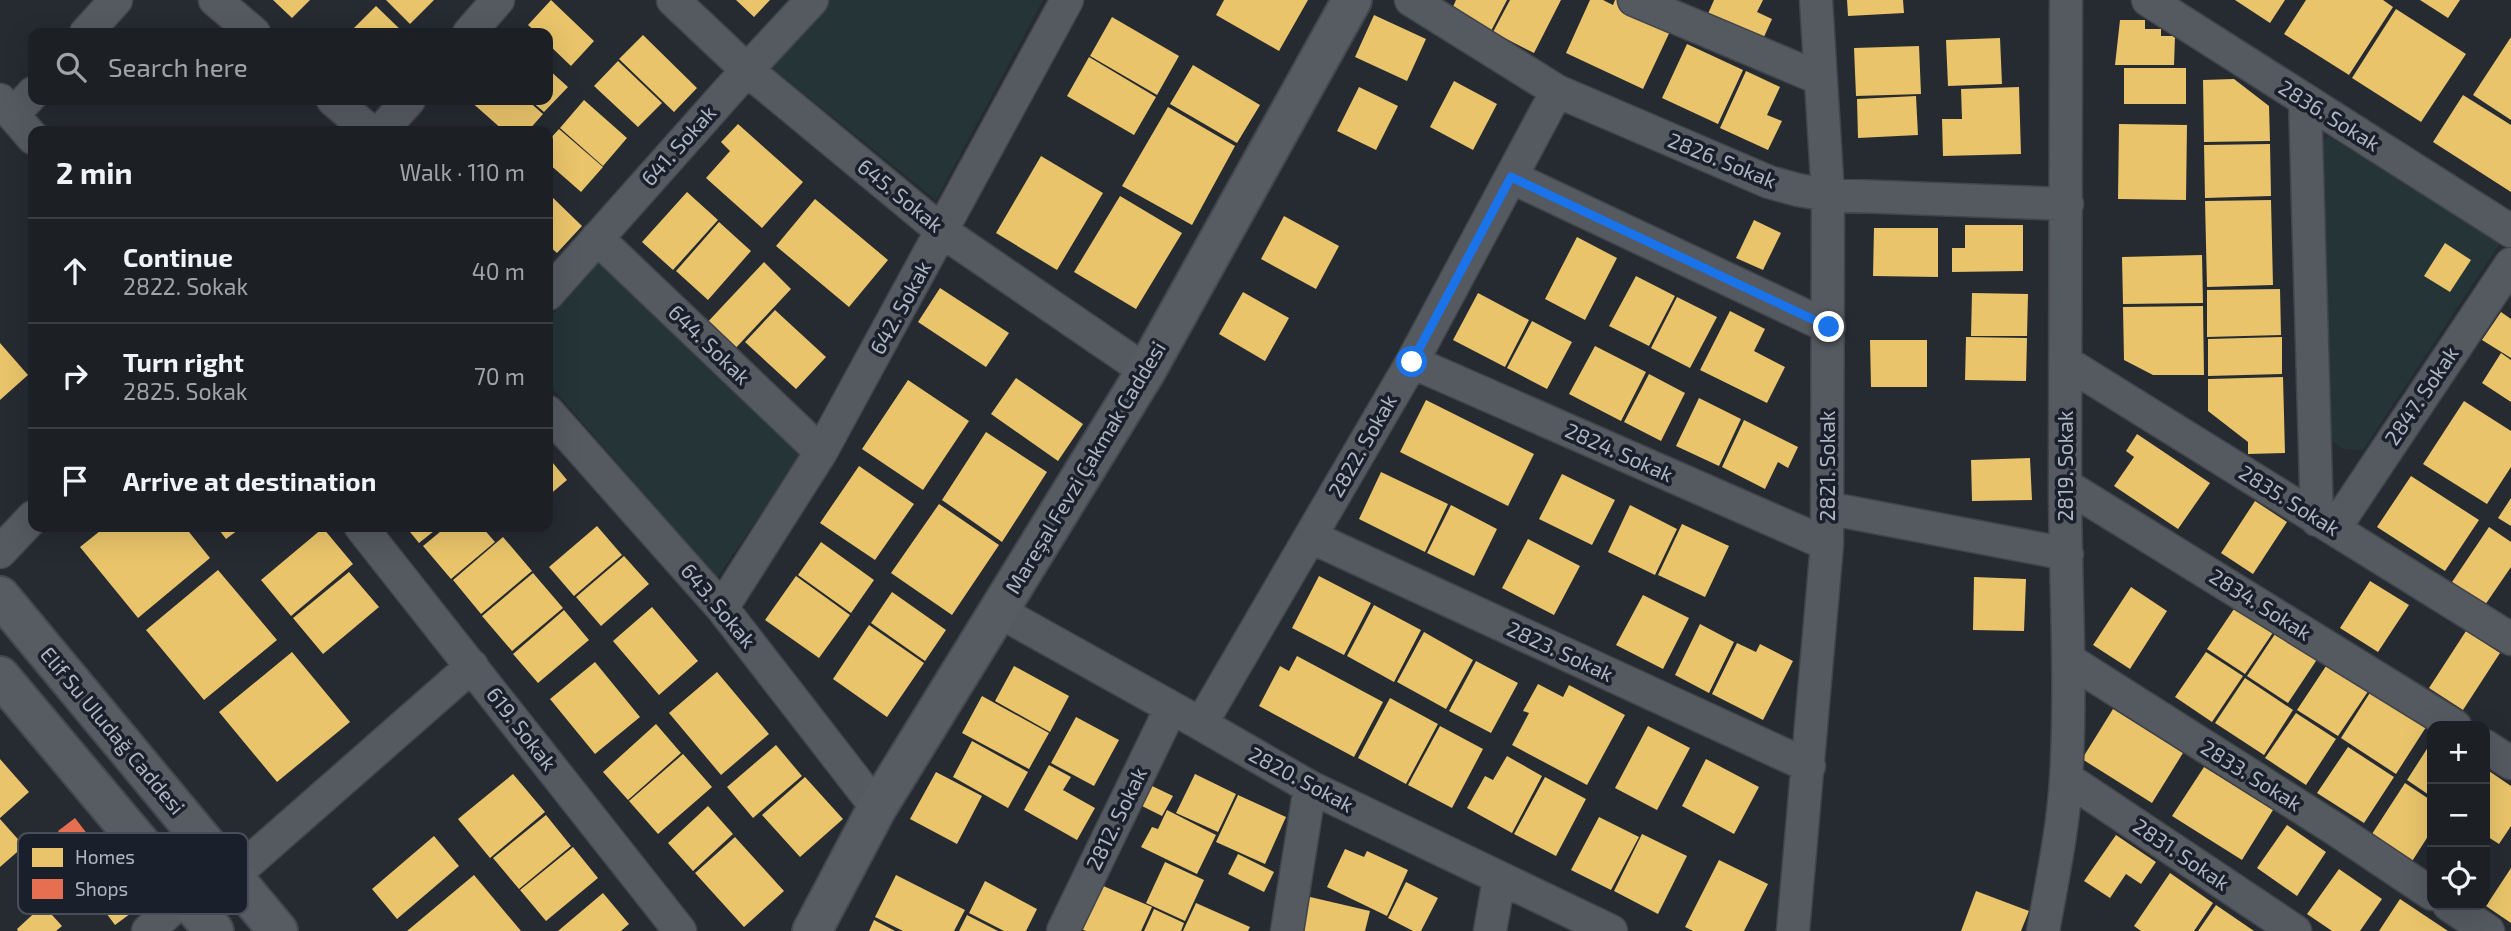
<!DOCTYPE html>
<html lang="en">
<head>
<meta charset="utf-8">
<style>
	:root { --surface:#1c2025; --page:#25282d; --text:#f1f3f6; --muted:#a0a3a7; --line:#3a3e42 }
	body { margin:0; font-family:"Exo 2",sans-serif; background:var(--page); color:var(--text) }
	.controls { position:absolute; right:21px; bottom:21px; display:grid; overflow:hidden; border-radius:14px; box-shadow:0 7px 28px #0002 }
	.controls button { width:63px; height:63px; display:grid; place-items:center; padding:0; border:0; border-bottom:2px solid var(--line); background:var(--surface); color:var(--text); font:35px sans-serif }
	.stop { position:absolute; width:21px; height:21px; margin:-16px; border:5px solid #1a73e8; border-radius:50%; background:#fff }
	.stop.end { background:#1a73e8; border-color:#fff; box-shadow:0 2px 7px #0008 }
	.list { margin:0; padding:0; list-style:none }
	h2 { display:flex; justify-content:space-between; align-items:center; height:91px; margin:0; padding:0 28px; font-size:30px }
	h2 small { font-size:23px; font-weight:400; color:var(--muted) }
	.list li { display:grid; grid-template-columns:46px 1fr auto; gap:21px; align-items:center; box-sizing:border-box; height:105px; padding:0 28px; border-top:2px solid var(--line) }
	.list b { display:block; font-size:26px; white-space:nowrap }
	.list p { margin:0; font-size:23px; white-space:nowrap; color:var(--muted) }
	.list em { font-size:23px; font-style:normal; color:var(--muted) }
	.icon { flex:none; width:38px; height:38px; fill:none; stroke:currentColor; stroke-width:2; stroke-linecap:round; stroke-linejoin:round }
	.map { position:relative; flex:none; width:2511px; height:931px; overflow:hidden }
	.search { position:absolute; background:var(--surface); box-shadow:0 7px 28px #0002; left:28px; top:28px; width:525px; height:77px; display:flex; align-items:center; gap:18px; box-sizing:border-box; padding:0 24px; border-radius:14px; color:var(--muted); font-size:26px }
	.panel { position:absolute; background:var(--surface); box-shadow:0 7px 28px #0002; left:28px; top:126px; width:525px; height:406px; border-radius:14px }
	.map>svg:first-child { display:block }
	.green { fill:#243437 }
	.homes { fill:#e9c46a }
	.shops { fill:#e76f51 }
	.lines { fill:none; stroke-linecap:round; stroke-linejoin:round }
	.minor-casing { stroke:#42444a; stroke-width:35 }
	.major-casing { stroke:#43474e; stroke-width:42 }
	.minor { stroke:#555960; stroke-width:32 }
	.major { stroke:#575b62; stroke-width:38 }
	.route { stroke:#1a73e8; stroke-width:9 }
	.labels { text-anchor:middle; stroke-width:7; stroke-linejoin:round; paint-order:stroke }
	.street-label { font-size:21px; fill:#afb6c3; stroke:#1a202b }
	.key { fill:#1a202b; stroke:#474d59; stroke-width:2 }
	.key-label { font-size:19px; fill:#afb6c3 }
</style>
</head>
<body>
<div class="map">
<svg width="2511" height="931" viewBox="0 0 2511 931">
	<rect width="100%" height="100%" fill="#262a31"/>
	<path class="green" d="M829,0H1043L936,200L766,63Z
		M2328,136L2500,243L2363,450L2344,449L2331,441L2328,424L2319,147Z
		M598,261L801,455L717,578L548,383V320Z"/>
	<path class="homes" d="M273,0H310L292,18Z
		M386,0H434L410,24Z
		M551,0L594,41L571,66L548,44V33H537L528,25Z
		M736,0H770L754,17Z
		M1224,0H1308L1279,51L1216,15Z
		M1456,0H1507L1491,31L1451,11Z
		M1510,0H1561L1534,53L1493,32Z
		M1590,0H1603L1613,5L1615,0H1622L1673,25L1643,89L1566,53Z
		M1714,0H1763L1757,12L1772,19L1759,48L1704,23Z
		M1847,0H1903L1904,13L1848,16Z
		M2235,0H2285L2270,23Z
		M2306,0H2383L2393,7L2349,75L2284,34Z
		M2420,0H2460L2448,18Z
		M376,6L404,33H349Z
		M2396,9L2466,54L2421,122L2352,78Z
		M1374,15L1426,39L1407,81L1355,57Z
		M1112,17L1179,56L1157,95L1090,56Z
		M2120,20H2145V29H2161V36H2175L2174,65H2115Z
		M643,35L697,88L674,112L619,59Z
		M2511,37V120L2473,95Z
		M2000,38L2002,84L1948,86L1946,40Z
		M1687,44L1743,70L1718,124L1662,98Z
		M1919,46L1921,94L1856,96L1854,48Z
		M1089,57L1156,97L1134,135L1067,96Z
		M618,61L662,103L638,127L594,86Z
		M1193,65L1260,105L1237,143L1170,104Z
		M2124,68H2186V104H2124Z
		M548,69L568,87L544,112L530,100H548Z
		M1746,71L1780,87L1767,115L1782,121L1768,150L1720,128Z
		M2234,79L2269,106L2270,141L2204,142L2203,80Z
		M1454,81L1497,104L1473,150L1430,127Z
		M1359,87L1398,106L1376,150L1337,131Z
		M2019,87L2021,154L1943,156L1942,119H1962L1961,89Z
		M2463,95L2511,125V192L2433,142Z
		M1916,96L1918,135L1858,138L1857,99Z
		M469,100H527L543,114L528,131H504Z
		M584,100L627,138L603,166L560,128Z
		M1168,107L1235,146L1192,225L1122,186Z
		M738,124L803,182L762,228L706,178L730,151L721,142Z
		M2119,124L2187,125L2186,200L2118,199Z
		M559,129L603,167L581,192L548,163V141Z
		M2270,144L2271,196L2205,198L2204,145Z
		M1041,156L1103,193L1057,270L996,233Z
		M687,192L718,220L673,270L642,242Z
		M548,193L582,226L557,253L548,245Z
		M1120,196L1182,233L1136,309L1074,272Z
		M815,199L888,260L849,307L776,246Z
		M2271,200L2273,285L2207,287L2205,201Z
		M1284,216L1339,246L1316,289L1261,259Z
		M1754,220L1781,233L1763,270L1736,258Z
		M719,222L751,251L708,300L676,271Z
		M1965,225H2023V271L1952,272V248H1965Z
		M1874,228H1938V277L1873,276Z
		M1577,237L1617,258L1585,320L1545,299Z
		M2445,243L2471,260L2450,292L2424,276Z
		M2202,255L2203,303L2123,304L2122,257Z
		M764,262L791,289L731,353L703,327Z
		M1636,276L1675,296L1649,346L1609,326Z
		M940,288L1009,333L986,367L918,322Z
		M2280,289L2281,335L2207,337V290Z
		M1243,292L1289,318L1265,361L1219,334Z
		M1478,293L1529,320L1505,367L1453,340Z
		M1972,293L2028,294L2027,336H1971Z
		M1677,297L1717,317L1690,368L1651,348Z
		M2203,306L2204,375H2153L2124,360L2123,307Z
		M775,310L826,357L796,389L745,342Z
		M1730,311L1765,329L1754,351L1785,367L1767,403L1700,370Z
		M2501,312L2511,319V358L2482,340Z
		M1532,321L1572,342L1547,389L1507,368Z
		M1966,337L2027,338L2026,381L1965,380Z
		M2282,337V374L2208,376V339Z
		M1870,340H1927V387H1871Z
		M0,343L28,375L0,400Z
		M1595,346L1646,372L1621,421L1569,394Z
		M2501,353L2511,360V402L2482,383Z
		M1649,374L1685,393L1661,441L1624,422Z
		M2283,377L2285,453L2248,454V442L2208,411V379Z
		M1016,378L1083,424L1058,461L991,414Z
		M908,380L969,421L923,490L862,449Z
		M1699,398L1741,419L1719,466L1676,446Z
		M1426,400L1534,454L1508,506L1400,452Z
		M2464,401L2511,431V467L2487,504L2423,464Z
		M1744,420L1798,447L1788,468L1778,462L1765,489L1722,467Z
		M986,432L1047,472L1002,542L942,500Z
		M2137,434L2210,483L2178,529L2114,486L2134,457L2126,451Z
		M548,457L567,480L548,496Z
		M2030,458L2032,500L1972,501L1971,460Z
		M859,466L914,504L875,560L820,523Z
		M1381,472L1448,504L1425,552L1359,519Z
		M1562,474L1615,500L1592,545L1539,519Z
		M2411,476L2479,520L2445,571L2377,527Z
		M2511,498V526L2498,518Z
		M2255,501L2287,522L2253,574L2221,553Z
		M939,504L999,545L952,615L891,573Z
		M1451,505L1497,529L1474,576L1427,553Z
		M1630,505L1677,529L1655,575L1608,552Z
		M1682,524L1729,546L1705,597L1658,575Z
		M597,526L622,555L574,596L549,567Z
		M105,527H185L210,558L138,618L80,547Z
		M217,527H242L226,539Z
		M406,527H439L419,543Z
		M446,527H482L495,542L451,579L423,546Z
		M2489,527L2511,542V567L2485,605L2452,582Z
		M323,528L353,564L291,616L261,580Z
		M503,537L532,571L481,614L453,580Z
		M1528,539L1580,566L1554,615L1502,588Z
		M821,542L874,580L851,613L798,575Z
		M624,556L649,584L601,626L576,597Z
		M218,570L277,640L204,700L146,630Z
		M349,572L379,607L323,654L293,618Z
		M533,573L563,608L512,651L482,616Z
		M796,576L850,615L819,658L765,620Z
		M1319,576L1371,603L1344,655L1292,628Z
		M1974,577L2026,579L2024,631L1973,630Z
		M2370,581L2409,605L2378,652L2340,628Z
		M2131,587L2167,611L2130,669L2093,645Z
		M892,592L946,630L925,661L871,623Z
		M1643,595L1689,618L1663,669L1616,645Z
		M1374,605L1421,630L1394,682L1347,656Z
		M2236,606L2274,631L2245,674L2207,649Z
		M652,607L698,661L659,695L613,641Z
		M564,610L589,640L538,683L513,654Z
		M1700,624L1734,642L1709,693L1675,675Z
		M869,625L924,663L887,717L833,679Z
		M2277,631L2318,658L2288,703L2247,676Z
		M2466,631L2500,653L2463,710L2429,688Z
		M1424,632L1473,660L1446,709L1397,682Z
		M1737,643L1756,652L1760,644L1793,661L1763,720L1712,694Z
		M292,652L350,722L277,782L219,712Z
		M2206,652L2243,676L2212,722L2175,697Z
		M1297,656L1383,702L1354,757L1259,706L1280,666L1289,671Z
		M2330,660L2371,687L2338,736L2297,710Z
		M1476,661L1518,683L1491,733L1449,711Z
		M595,662L640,717L595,754L550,699Z
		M1014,666L1069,696L1050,732L995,701Z
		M717,672L769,734L721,775L669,713Z
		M2245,678L2293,710L2264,755L2215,723Z
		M1538,684L1563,697L1569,685L1625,715L1587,785L1512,745L1529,713L1523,711Z
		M2373,688L2428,724L2396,774L2341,738Z
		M982,696L1049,733L1029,769L962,733Z
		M1390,698L1438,724L1406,784L1358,758Z
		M2113,709L2183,753L2152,803L2082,759Z
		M2296,713L2336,739L2306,785L2265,758Z
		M1076,717L1119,740L1094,786L1051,763Z
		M656,724L681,753L628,800L603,772Z
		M1440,726L1483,749L1452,808L1408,785Z
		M1648,726L1690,748L1657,810L1615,788Z
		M972,741L1028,772L1008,808L953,777Z
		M2432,741V797L2407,780Z
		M776,745L802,776L753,818L727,787Z
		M2348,747L2394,777L2364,823L2317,793Z
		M683,754L712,787L658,834L629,801Z
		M1507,756L1542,776L1512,833L1467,808L1485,776L1493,780Z
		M0,759L29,792L0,818Z
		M1706,759L1759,787L1734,834L1682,806Z
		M1049,765L1071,777L1063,790L1095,808L1077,840L1024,810Z
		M2204,767L2273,810L2242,860L2172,816Z
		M2486,769L2511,786V826L2499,844L2485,835Z
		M936,772L982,796L957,844L910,819Z
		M513,774L545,812L490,858L458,819Z
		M1195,774L1236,794L1218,832L1176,813Z
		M805,777L843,819L800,857L762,815Z
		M1545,777L1586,799L1556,856L1514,834Z
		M2405,783L2432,801V830L2411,863L2370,837Z
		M1150,785L1173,796L1162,816L1140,805Z
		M1238,795L1286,817L1265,864L1216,842Z
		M708,806L733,834L693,871L668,843Z
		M1167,810L1216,835L1197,874L1141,847L1152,827L1158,829Z
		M546,815L571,846L519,889L493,858Z
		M1599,817L1639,837L1611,890L1571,870Z
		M0,819L24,846L0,867Z
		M2287,825L2326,852L2297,896L2257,868Z
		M1642,834L1687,856L1658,914L1614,891Z
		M2116,835L2156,862L2141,884L2126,874L2110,898L2084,881Z
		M434,836L459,866L397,919L372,889Z
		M735,837L784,891L744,927L695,873Z
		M573,847L598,878L546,921L520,890Z
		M1345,849L1364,857L1367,851L1408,870L1387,916L1327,887Z
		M1238,854L1274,872L1264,892L1228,874Z
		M1719,860L1768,884L1744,931H1693L1685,927Z
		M1165,862L1204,880L1185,921L1146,903Z
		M2511,868V923L2486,906Z
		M2339,869L2382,899L2360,931H2332L2307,914Z
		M2170,873L2213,903L2194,931H2141L2134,926Z
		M474,875L521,931H407Z
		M896,875L965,910L954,931H903L875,917Z
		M122,878L142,905L115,925L95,898Z
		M985,881L1037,909L1026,931H1004L969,913Z
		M1406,882L1438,898L1421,931H1413L1388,918Z
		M1101,885L1152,907L1141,931H1086L1081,929Z
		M1976,891L2029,911L2021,931H1961Z
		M603,893L629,924L621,931H558Z
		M1306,896L1370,911L1365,931H1298Z
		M2400,899L2448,931H2379Z
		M1196,903L1250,927L1248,931H1183Z
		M43,905L62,926L56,931H18L17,929Z
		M2216,905L2254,931H2198Z
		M1154,909L1184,923L1181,931H1144Z
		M967,915L998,931H959Z
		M874,920L895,931H869Z"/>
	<path class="shops" d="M75,818L102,853L85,866L58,831Z"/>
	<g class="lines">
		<g class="minor-casing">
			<path id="minor" d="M215,0L254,33
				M673,0L747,70L943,232L1146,371
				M1411,0L1557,91L1769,182L1798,190L1828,195L2067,204
				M1634,0L1821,79
				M2148,0L2511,231
				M86,33L116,0
				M469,33L498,0
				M0,100L33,138
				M333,100L370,131
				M2305,100L2317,520
				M13,115L33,93
				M381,131L409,100
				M1511,177L1829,327
				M597,238L821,452
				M548,294L747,70L812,0
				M1412,362L1827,544
				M2067,363L2511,639
				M548,412L722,608L877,808
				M2065,485L2455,726
				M1827,508L2067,554
				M361,527L680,931
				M2334,529L2511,264
				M1311,537L1809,766
				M0,552L33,517
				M722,608L821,452L1067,0
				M1000,612L1201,724L1310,787L1611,931
				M2069,660L2335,829L2432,894
				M1201,724L1412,362L1557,91
				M2485,746L2511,763
				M2066,778L2295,931
				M233,876L472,666
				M2449,905L2488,931
				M148,931L185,897
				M1063,931L1171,708
				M1287,931L1310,787
				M1490,931L1499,879
				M1793,931L1827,544L1828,195L1816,0
				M2043,931C2052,881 2063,830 2066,779C2072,680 2065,581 2065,482C2066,322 2067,161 2066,0"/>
		</g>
		<g class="major-casing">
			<path id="major" d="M0,596L278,931
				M0,676L214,931
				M812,931L877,808L1146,371L1352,0"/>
		</g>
		<use href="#minor" class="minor"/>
		<use href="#major" class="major"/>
	</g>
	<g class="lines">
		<path class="route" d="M1412,362L1511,177L1829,327"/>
	</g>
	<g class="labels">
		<g class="street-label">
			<text transform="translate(2329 116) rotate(32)" y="7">2836. Sokak</text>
			<text transform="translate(679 146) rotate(-48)" y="7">641. Sokak</text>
			<text transform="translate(1722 161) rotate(22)" y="7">2826. Sokak</text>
			<text transform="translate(900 196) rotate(39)" y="7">645. Sokak</text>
			<text transform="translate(901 308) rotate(-61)" y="7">642. Sokak</text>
			<text transform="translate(709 345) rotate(44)" y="7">644. Sokak</text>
			<text transform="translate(2422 396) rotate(-56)" y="7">2847. Sokak</text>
			<text transform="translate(1363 446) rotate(-60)" y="7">2822. Sokak</text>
			<text transform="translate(1619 453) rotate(24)" y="7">2824. Sokak</text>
			<text transform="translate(1828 466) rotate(-90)" y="7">2821. Sokak</text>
			<text transform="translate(2066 466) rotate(-90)" y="7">2819. Sokak</text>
			<text transform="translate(1086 468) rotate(-59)" y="7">Mareşal Fevzi Çakmak Caddesi</text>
			<text transform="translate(2289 501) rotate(32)" y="7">2835. Sokak</text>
			<text transform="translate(2260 605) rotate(32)" y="7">2834. Sokak</text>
			<text transform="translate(718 606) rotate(50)" y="7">643. Sokak</text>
			<text transform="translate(1560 652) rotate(25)" y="7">2823. Sokak</text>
			<text transform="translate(521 729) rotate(52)" y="7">619. Sokak</text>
			<text transform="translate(112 731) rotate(50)" y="7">Elif Su Uludağ Caddesi</text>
			<text transform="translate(2251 776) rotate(32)" y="7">2833. Sokak</text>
			<text transform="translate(1301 780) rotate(28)" y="7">2820. Sokak</text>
			<text transform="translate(1117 819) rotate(-64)" y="7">2812. Sokak</text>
			<text transform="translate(2181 855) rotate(34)" y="7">2831. Sokak</text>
		</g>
	</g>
	<rect x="18" y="833" width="230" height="81" rx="10" class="key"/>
	<rect x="32" y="848" width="31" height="19" fill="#e9c46a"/>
	<rect x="32" y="879" width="31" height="20" fill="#e76f51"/>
	<g class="key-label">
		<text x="75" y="864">Homes</text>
		<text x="75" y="896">Shops</text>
	</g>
</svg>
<div class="controls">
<button>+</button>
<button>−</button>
<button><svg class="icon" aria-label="locate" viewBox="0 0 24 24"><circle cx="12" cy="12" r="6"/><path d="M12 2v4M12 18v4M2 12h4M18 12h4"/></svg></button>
</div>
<div class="stop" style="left:1412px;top:362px"></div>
<div class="stop end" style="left:1829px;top:327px"></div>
<div class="search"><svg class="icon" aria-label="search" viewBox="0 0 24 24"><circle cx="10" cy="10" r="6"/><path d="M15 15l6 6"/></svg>Search here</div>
<section class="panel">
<h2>2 min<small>Walk · 110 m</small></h2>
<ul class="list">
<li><svg class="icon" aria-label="ahead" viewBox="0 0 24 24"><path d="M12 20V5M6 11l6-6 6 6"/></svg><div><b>Continue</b><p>2822. Sokak</p></div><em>40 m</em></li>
<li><svg class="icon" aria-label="right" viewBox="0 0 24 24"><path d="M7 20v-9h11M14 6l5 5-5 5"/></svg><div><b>Turn right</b><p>2825. Sokak</p></div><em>70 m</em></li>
<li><svg class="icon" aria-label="arrive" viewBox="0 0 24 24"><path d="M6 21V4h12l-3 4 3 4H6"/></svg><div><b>Arrive at destination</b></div></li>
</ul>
</section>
</div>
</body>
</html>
